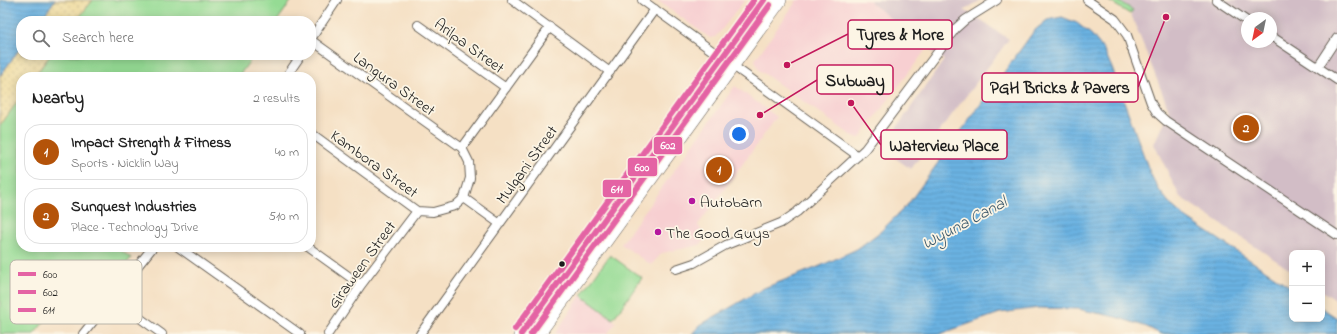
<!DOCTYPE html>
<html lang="en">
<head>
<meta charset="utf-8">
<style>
	:root { --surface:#fff; --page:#f6f6f6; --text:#222; --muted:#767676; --line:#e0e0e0; --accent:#b45309 }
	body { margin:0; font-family:"Indie Flower",sans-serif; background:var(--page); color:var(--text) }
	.controls { position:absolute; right:12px; bottom:12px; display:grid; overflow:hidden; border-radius:8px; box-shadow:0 2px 10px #0003 }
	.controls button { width:36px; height:36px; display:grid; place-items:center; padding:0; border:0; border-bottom:1px solid var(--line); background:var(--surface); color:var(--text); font:20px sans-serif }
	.compass { position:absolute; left:1241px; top:12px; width:36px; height:36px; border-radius:50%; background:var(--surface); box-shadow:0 2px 10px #0003; rotate:213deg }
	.you { position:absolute; left:739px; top:134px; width:14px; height:14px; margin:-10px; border:3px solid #fff; border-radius:50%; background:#1a73e8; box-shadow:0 0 0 6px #1a73e833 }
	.badge { display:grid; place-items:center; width:26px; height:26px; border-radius:50%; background:var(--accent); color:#fff; font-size:13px; font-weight:700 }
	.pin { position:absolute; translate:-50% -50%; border:2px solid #fff; box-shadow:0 1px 4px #0006 }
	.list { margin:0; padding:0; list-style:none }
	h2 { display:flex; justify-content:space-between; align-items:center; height:52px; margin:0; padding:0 16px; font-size:17px }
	h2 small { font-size:13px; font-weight:400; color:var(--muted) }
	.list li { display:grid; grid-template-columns:26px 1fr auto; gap:12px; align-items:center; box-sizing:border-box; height:56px; margin:0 8px 8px; padding:0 8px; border:1px solid var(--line); border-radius:16px }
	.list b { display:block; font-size:15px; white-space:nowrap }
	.list p { margin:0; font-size:13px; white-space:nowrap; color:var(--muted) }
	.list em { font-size:13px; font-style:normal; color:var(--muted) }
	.icon { flex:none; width:22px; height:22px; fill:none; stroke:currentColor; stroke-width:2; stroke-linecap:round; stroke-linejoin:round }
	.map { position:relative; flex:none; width:1337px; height:334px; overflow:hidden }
	.search { position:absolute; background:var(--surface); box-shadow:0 2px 10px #0003; left:16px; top:16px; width:300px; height:44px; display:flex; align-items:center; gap:10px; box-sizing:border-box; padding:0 14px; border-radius:16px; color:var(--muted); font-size:15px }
	.panel { position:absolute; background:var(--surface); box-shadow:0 2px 10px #0003; left:16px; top:72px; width:300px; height:180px; border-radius:16px }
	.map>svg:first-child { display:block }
	.built { fill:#f7cfd1 }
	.industrial { fill:#d2bdc6; fill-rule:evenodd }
	.green { fill:#95db94; stroke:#587c58 }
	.sand { fill:url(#sand-dots); stroke:#857b5d }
	.water { fill:url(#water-rules); stroke:#43677f }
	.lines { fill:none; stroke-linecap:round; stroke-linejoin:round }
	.street-casing { stroke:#686157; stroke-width:10 }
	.highway-casing { stroke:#686157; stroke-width:16 }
	.street { stroke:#fff; stroke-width:8 }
	.highway { stroke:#fff; stroke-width:15 }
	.bus-1-casing { stroke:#fcf5e5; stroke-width:9 }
	.bus-2-casing { stroke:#fcf5e5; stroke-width:9 }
	.bus-3-casing { stroke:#fcf5e5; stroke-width:9 }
	.bus-1 { stroke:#e463a4; stroke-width:6 }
	.bus-2 { stroke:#e463a4; stroke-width:6 }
	.bus-3 { stroke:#e463a4; stroke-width:6 }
	.poi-dot { fill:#b5179e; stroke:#fcf5e5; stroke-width:1.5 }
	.bus-dot { fill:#1c1c1c; stroke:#fcf5e5; stroke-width:1.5 }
	.labels { text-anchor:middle; stroke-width:3.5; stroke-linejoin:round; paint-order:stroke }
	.street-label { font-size:16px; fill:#1c1c1c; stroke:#fcf5e5 }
	.poi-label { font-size:16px; fill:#1c1c1c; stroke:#fcf5e5; text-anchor:start }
	.water-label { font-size:17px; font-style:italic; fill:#3b586b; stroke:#fcf5e5 }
	.key { fill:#fcf5e5; stroke:#b9b4a9; stroke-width:1 }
	.key-label { font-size:11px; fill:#1c1c1c }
	.leader { fill:none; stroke:#c2185b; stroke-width:1.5 }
	.callout-dot { fill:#c2185b; stroke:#fcf5e5; stroke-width:1.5 }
	.callout { fill:#fcf5e5; stroke:#c2185b; stroke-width:1.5 }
	.callout-label { font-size:17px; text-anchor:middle; font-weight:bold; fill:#1c1c1c }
	.line-badge { stroke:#fcf5e5; stroke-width:1.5 }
	.badge-label { font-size:11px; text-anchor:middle; font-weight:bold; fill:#fff }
</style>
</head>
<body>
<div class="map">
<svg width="1337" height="334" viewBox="0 0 1337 334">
	<defs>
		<pattern id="sand-dots" width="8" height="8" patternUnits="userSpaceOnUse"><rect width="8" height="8" fill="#eeda9e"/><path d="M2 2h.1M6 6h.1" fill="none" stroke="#ccba88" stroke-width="1.8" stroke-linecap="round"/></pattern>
		<pattern id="water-rules" width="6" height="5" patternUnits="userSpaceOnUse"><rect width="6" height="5" fill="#6ab2e2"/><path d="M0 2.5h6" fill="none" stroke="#5b98c1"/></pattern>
	</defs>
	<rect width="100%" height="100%" fill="#fcf5e5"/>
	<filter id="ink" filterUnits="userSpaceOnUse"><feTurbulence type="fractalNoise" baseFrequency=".025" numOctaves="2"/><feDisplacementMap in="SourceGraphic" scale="8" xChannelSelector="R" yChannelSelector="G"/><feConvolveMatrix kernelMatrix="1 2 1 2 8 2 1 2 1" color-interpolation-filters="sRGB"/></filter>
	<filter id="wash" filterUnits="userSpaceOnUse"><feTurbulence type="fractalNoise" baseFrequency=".012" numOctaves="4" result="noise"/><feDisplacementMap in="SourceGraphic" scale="16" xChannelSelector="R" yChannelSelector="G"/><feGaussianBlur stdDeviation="0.9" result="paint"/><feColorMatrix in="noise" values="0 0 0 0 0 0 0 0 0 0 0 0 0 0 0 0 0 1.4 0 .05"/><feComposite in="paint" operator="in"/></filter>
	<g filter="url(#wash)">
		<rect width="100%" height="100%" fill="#f5e0c4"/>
		<path class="built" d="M657,0H745L719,33L715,37L710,38Z
			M797,0H871L870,2L927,48L860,138H855L759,70L755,60Z
			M735,86L777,117L698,225L706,237L700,245L662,253L651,265L621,244Z
			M581,295L613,319L616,323L607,334H555Z"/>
		<path class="industrial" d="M871,0H981L964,10L1009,39L911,169L882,149L944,60L927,48L870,2Z
			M1117,0H1337V301L1322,291V253H1292V271L1180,197L1154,144L1169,110L1131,14L1133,10ZM1247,18H1271V42H1247Z"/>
		<path class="green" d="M93,0H292L277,21H76Z
			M1107,0H1117L1133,10L1130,14Z
			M50,55H254L238,77H34Z
			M21,96V247H105L104,248L105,247H117L131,258L89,309L68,293L34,334H0V126Z
			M610,255L642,278L613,319L581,295Z"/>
		<path class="sand" d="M55,0H93L76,21H40Z
			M21,47V55H50L34,77H21V96L0,126V76Z"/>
		<path class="water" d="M0,0H55L40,21H21V47L0,76Z
			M1062,17L1077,23L1092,35L1104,50L1112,68L1150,173L1159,190L1171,205L1185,217L1292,288V319H1322V308L1337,318V334H1161L1147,327L1116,317L1078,309L1039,308L1000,313L940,334H692L700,325L764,288L818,267L857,249L880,232L908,204L1034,31L1047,20Z"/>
	</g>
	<g filter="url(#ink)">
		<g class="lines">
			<g class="street-casing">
				<path id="street" d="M512,0L610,72
					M642,0L858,156
					M1087,0L1115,19L1127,35L1151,103L1157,113L1166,121L1337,235
					M1216,0L1247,21
					M418,25L506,88
					M1271,36L1337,80
					M311,39L337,0
					M311,40L462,148L469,162L470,178L464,198L455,206L433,212L417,211L311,133
					M1318,67L1337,38
					M286,77L301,55
					M462,148L550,27
					M464,198L500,224
					M178,247L300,334
					M308,247L361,285
					M676,269L694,263L726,245L781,223L797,212L865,149L955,29L965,20L997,0
					M112,298L162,334
					M83,334L153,247
					M328,334L361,285L417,211
					M420,334L655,9"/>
			</g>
			<g class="highway-casing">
				<path id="highway" d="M521,334L764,0
					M537,334L779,0"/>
			</g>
			<use href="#street" class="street"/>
			<use href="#highway" class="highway"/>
			<g class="bus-1-casing">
				<path id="bus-1" d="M521,334L764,0"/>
			</g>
			<g class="bus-2-casing">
				<path id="bus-2" d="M531,334L770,5"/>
			</g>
			<g class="bus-3-casing">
				<path id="bus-3" d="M515,329L754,0"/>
			</g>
			<use href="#bus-1" class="bus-1"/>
			<use href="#bus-2" class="bus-2"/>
			<use href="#bus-3" class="bus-3"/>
		</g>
	</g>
	<g class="poi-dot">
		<circle cx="692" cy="201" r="4"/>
		<circle cx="658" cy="232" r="4"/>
	</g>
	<circle class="bus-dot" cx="562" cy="264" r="3.5"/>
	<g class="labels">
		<g class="street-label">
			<text transform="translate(470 45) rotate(36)" y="6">Arilpa Street</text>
			<text transform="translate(395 83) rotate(36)" y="6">Langura Street</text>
			<text transform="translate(375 163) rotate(36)" y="6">Kambora Street</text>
			<text transform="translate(526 164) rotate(-54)" y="6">Mulgani Street</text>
			<text transform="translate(361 264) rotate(-54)" y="6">Giraween Street</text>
		</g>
		<g class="poi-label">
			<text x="700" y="207">Autobarn</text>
			<text x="666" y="238">The Good Guys</text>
		</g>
		<g class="water-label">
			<text transform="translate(964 222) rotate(-28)" y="6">Wyuna Canal</text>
		</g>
	</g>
	<rect x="10" y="260" width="132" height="64" rx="6" class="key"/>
	<rect x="18" y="272" width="18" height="4" fill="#e463a4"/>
	<rect x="18" y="290" width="18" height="4" fill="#e463a4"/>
	<rect x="18" y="308" width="18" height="4" fill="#e463a4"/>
	<g class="key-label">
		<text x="43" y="278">600</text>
		<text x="43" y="296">602</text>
		<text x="43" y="314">611</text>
	</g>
	<path class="leader" d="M787 65L848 34M760 115L817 80M1166 17L1138 87M851 103L881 145"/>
	<g class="callout-dot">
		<circle cx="787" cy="65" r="4"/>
		<circle cx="760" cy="115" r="4"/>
		<circle cx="1166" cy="17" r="4"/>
		<circle cx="851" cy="103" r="4"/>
	</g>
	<g class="callout">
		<rect x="848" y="20" width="104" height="29" rx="4"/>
		<rect x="817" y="65" width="76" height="29" rx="4"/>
		<rect x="982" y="73" width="156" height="29" rx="4"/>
		<rect x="881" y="130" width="126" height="29" rx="4"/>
	</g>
	<g class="callout-label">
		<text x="900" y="40">Tyres &amp; More</text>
		<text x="855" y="86">Subway</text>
		<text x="1060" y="93">PGH Bricks &amp; Pavers</text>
		<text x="944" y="151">Waterview Place</text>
	</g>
	<g class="line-badge">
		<rect x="653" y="136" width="30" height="19" rx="4" fill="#e463a4"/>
		<rect x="627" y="157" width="31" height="20" rx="4" fill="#e463a4"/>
		<rect x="602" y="179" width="30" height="19" rx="4" fill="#e463a4"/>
	</g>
	<g class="badge-label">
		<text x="668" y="149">602</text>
		<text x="642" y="171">600</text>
		<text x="617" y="193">611</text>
	</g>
</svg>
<div class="controls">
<button>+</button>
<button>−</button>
</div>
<svg class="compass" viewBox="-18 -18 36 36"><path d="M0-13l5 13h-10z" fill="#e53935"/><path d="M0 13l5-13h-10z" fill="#767676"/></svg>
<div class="you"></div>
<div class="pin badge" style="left:719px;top:170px">1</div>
<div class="pin badge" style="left:1246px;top:128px">2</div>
<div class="search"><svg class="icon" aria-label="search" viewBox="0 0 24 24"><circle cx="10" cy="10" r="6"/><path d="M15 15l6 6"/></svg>Search here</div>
<section class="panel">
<h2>Nearby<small>2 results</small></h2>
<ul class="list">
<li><span class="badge">1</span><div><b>Impact Strength &amp; Fitness</b><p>Sports · Nicklin Way</p></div><em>40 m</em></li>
<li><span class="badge">2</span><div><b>Sunquest Industries</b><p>Place · Technology Drive</p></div><em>510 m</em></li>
</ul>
</section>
</div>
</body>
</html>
